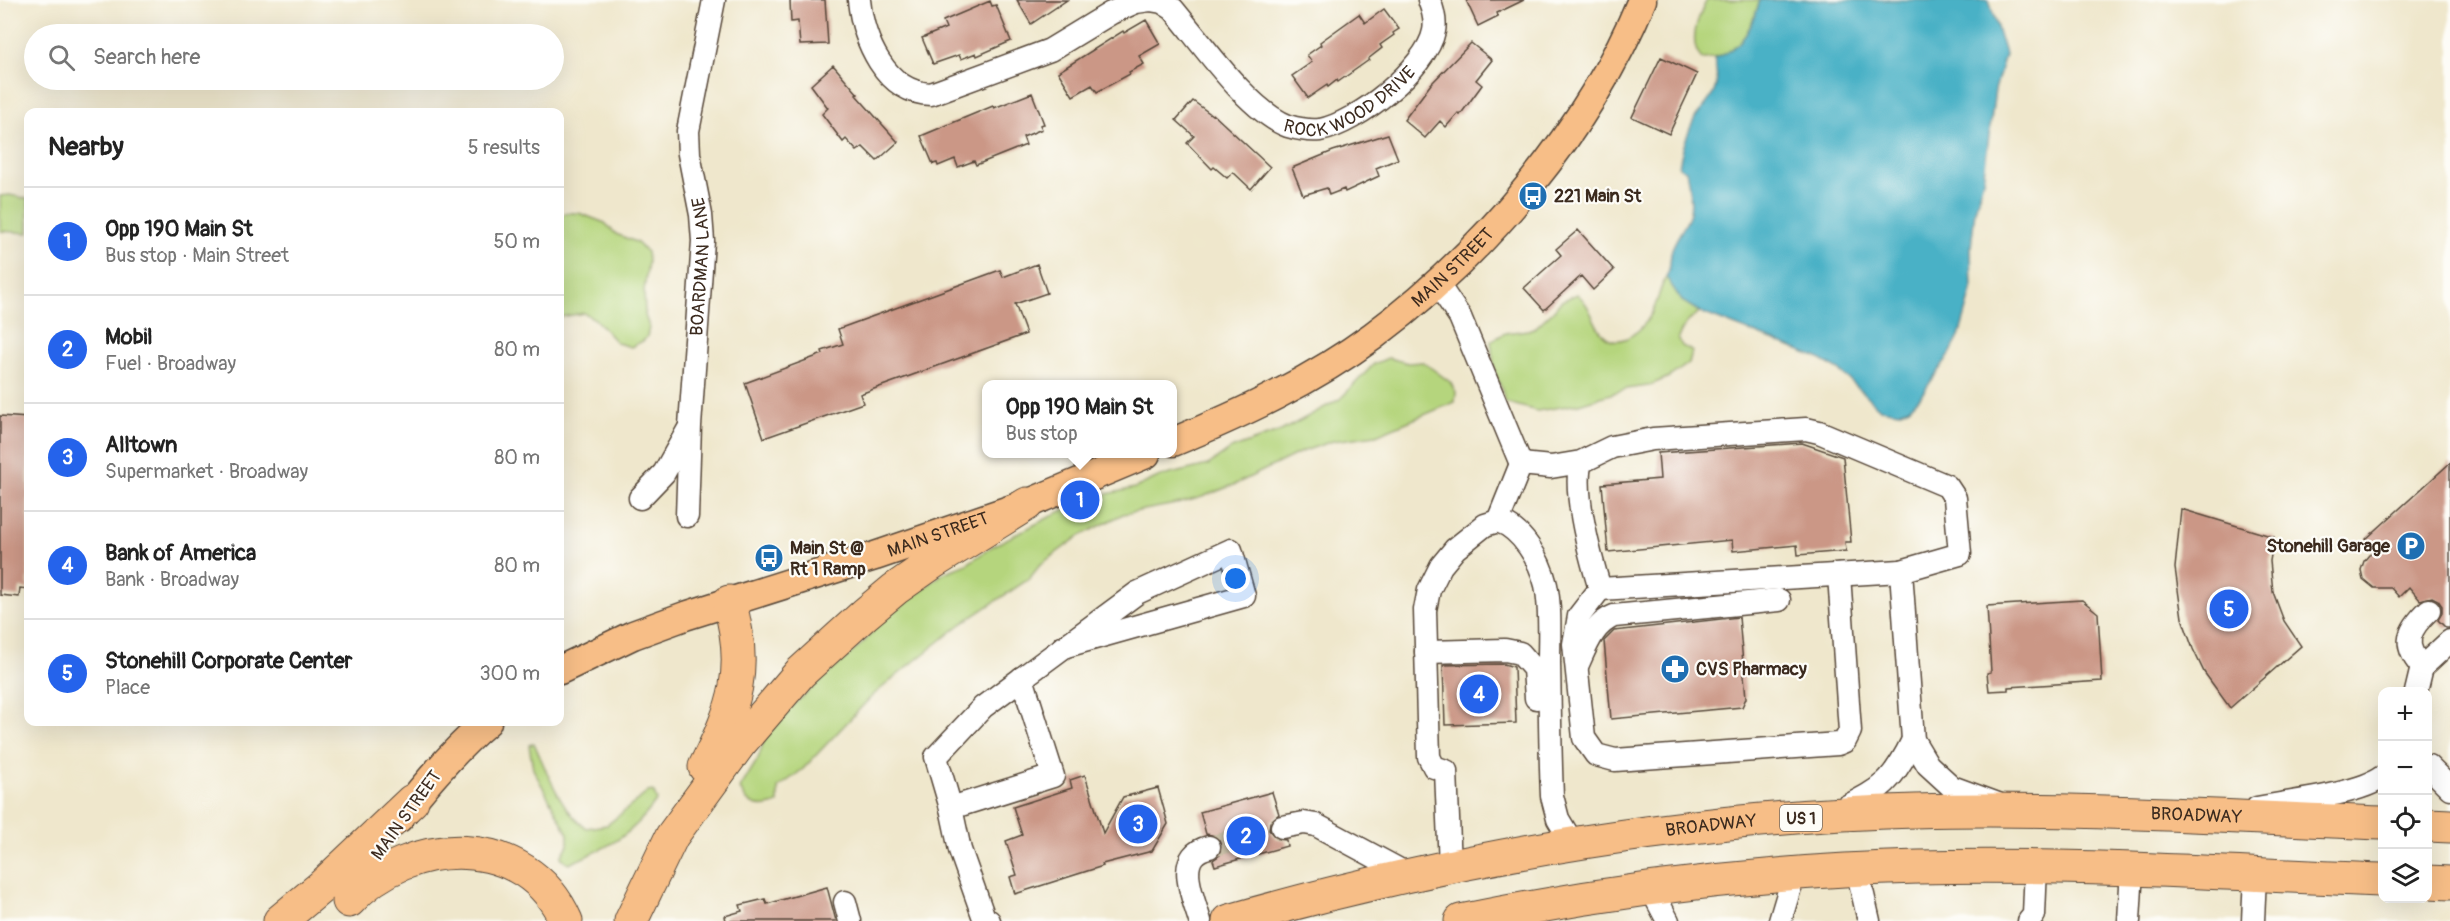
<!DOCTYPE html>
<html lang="en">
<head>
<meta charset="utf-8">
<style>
	:root { --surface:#fff; --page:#f6f6f6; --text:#222; --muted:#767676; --line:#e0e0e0; --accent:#2563eb }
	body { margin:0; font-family:Pangolin,sans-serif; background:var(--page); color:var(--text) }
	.controls { position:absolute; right:18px; bottom:18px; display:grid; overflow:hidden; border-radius:12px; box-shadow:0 6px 24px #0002 }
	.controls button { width:54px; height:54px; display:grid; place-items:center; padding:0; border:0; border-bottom:2px solid var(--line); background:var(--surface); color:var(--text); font:30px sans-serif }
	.you { position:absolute; left:1236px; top:579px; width:21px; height:21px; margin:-15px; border:4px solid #fff; border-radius:50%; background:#1a73e8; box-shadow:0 0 0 9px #1a73e833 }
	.badge { display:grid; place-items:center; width:39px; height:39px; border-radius:50%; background:var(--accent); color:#fff; font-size:20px; font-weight:700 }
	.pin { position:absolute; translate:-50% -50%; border:3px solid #fff; box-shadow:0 2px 6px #0006 }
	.popup { position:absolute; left:982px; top:380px; width:195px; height:78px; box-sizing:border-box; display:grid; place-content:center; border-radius:12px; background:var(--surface); filter:drop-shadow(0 2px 4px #0005); font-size:20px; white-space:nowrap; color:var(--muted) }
	.popup b { font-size:22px; color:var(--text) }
	.popup::after { content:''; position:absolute; left:50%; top:100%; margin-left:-12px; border:12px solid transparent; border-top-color:var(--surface) }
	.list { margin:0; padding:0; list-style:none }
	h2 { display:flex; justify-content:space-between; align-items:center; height:78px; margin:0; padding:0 24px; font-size:26px }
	h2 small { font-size:20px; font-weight:400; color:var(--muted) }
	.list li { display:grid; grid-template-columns:39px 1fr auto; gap:18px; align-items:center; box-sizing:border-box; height:108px; padding:0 24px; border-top:2px solid var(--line) }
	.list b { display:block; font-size:22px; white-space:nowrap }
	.list p { margin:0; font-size:20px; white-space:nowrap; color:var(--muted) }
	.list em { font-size:20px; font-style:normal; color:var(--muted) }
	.icon { flex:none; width:33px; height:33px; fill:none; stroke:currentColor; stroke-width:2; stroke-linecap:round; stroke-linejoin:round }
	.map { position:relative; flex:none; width:2450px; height:921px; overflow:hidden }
	.search { position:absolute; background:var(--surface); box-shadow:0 6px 24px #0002; left:24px; top:24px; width:540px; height:66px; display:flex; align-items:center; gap:15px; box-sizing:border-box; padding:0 21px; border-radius:33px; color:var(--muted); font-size:22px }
	.panel { position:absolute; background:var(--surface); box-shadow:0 6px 24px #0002; left:24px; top:108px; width:540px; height:618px; border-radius:12px }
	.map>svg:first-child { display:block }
	.green { fill:#b5d57d; stroke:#78804e; stroke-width:1.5 }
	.water { fill:#48b1c6; stroke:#426e72; stroke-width:1.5 }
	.building { fill:#cb9786 }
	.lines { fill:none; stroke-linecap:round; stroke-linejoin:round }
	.minor-tunnel { stroke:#cbc1a9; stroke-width:22; stroke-dasharray:22 11; stroke-linecap:butt }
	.minor-casing { stroke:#564638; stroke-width:25 }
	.major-casing { stroke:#564638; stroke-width:31 }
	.highway-casing { stroke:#564638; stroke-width:35 }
	.minor { stroke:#fff; stroke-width:22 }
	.major { stroke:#f7be87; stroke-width:28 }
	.highway { stroke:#f7be87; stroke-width:33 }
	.labels { text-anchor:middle; stroke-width:4.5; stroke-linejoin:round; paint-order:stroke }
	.shield { fill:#fdfcf7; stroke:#75695f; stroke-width:1.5 }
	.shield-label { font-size:16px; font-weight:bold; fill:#3b2a1e }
	.street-label { font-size:18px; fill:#3b2a1e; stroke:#fdfcf7 }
	.poi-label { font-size:18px; font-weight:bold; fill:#3b2a1e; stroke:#fdfcf7; text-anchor:start }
</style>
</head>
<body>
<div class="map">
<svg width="2450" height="921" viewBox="0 0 2450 921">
	<rect width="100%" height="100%" fill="#fdfcf7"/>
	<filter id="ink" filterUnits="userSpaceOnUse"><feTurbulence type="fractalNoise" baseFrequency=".0167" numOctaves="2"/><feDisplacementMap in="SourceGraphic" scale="12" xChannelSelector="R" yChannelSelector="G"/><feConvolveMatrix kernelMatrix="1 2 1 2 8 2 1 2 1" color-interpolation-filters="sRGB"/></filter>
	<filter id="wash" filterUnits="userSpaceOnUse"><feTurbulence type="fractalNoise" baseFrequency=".008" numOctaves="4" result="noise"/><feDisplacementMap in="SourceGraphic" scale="24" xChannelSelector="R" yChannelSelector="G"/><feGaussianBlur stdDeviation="1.35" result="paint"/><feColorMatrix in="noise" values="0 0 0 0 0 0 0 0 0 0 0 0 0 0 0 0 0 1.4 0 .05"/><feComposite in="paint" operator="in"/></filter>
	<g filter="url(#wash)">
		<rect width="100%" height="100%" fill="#efe7cc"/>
		<path class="green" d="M1707,0H1760C1751,30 1738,59 1702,59C1687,44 1698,16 1707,0Z
			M10,195L28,199V233L0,231V196Z
			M569,213H579L605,223L616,234L636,242L647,252L648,262L644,291L645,315L649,327L647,337L643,341L631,347L617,343L595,319L584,313L560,317V215Z
			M1666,277L1682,301L1700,312C1690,318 1682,327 1678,338L1682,346L1692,351L1689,363L1669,377L1648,386L1626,389L1579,404L1537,411L1504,402C1504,391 1500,385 1496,375C1493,364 1492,352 1491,341L1505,333L1528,330L1536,327L1554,310L1561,301L1577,294C1588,302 1592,318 1599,329C1614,353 1640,334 1650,316C1658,304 1659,289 1666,277Z
			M1388,358L1408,363L1423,362L1450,382L1456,392L1455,402L1376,435L1333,441L1301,452L1236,484L1202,497L1181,503L1123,514L1078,537L1040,565L1029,579L961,624L911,664L872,696L803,769L778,788V803C760,810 747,807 740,788L758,759L766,734L792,706L865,641L879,622L944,573L967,564L993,546L1077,503L1093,497L1135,488L1158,477L1208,465L1231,449L1281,431L1340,399L1374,364Z
			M534,743C547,772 560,809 586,828L607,825L648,792L653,791L657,800C631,837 610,846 569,864L561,857L568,845V834L533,769L529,745Z"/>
		<path class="water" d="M1760,0H1989L2005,54L1995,90L1983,181L1975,211L1971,247L1972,291L1959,337L1950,354L1920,397L1909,408L1899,412L1880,409L1839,370L1818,358L1700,312L1682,301L1666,277C1672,267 1669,259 1672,249C1676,239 1681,232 1686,223C1695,209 1689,186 1686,171L1679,167C1681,152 1688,131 1695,118C1698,113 1704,108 1707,103C1719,89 1718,76 1714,59C1744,45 1751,31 1760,0Z"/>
		<g id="blocks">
			<path class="building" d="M791,0H825L828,44L800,45L798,21L791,22L790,1Z
				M1017,0H1067L1031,24Z
				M1466,0H1524L1497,13L1498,16L1478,26Z
				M990,1L992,6L996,5L1011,41L977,56L976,53L961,59L959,55L933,64L922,38L946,28L943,21Z
				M1384,9L1399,29L1393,33L1394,35L1380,45L1382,48L1368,59L1369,60L1338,82L1337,80L1328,87L1327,85L1308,98L1292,76L1312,62L1307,55L1321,45L1320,42L1359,14L1365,23Z
				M1146,20L1160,44L1139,56L1144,64L1129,72L1130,74L1097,92L1092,85L1073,96L1058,72L1123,31L1124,33Z
				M1471,43L1492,60L1476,80L1482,85L1460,115L1458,113L1446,127L1440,121L1425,138L1404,120L1431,84Z
				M1661,57L1697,74L1669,134L1632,117Z
				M833,65L858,94L856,95L898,142L877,161L863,147L857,151L846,139L843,142L822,114L828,108L811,85Z
				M1032,93L1044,124L1040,125L1042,129L1023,137L1026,145L976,165L974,161L958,167L955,159L938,166L937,163L933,164L921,136L993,106L994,108Z
				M1193,101L1212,115L1213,114L1270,167L1251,189L1233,172L1227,178L1214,167L1212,169L1187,143L1194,136L1176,120Z
				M1388,134L1398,159L1376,168L1379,176L1345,192L1344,189L1329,195L1327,188L1303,195L1292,168L1333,151Z
				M1578,230L1614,270L1593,290L1581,276L1544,310L1524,288L1561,255L1556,249Z
				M1037,264L1047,293L1015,304L1026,334L860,394L863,403L764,438L745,383L823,354L822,351L843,344L838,329L1000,270L1003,277Z
				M0,416L28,418V589L20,588L19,597L0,595Z
				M1802,443L1843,457L1851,542H1845L1846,551L1798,555L1797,545L1733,551L1732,540L1608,552L1602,484L1660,479L1658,453Z
				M2450,463V628H2446L2438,620L2442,613V606L2438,600L2432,597L2420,600L2409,587L2399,597L2391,588H2374L2363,579L2361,570L2364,561L2374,549L2366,539Z
				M2181,509L2274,537L2270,561L2273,592L2284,621L2301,646L2230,708L2204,672L2193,649L2182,618L2175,568Z
				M2082,600L2098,613L2102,681L2008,687V690L1989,691L1987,673L1991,672L1987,606Z
				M1739,617L1746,698L1742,707L1611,719L1604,641L1614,631Z
				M1504,664L1514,667L1516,723L1445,725L1443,665Z
				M1085,775L1103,833L1123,797L1158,788L1168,824L1152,851L1102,864L1103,866L1015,894L1010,877L1017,875L1006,841L1022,835L1013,807L1072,788L1070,780Z
				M1272,792L1279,814L1270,822L1269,830L1277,839L1286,840L1287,846L1215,866L1213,860L1220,855L1222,842L1217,836L1206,834L1200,812Z
				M827,887L836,921H726L725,916L742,911L740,905L765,899L767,904Z"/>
		</g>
	</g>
	<g filter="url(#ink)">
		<use href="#blocks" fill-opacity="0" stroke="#564638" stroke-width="1.5"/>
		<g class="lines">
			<path class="minor-tunnel" d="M1209,847L1282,827"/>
			<g class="minor-casing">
				<g id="minor">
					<path d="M859,0C863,39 885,93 931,94L1050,50L1111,13L1136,2L1150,0"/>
					<path id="s1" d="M1150,0L1162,2L1173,9C1201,42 1248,111 1288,126C1298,129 1310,131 1320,130C1356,124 1427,68 1434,31C1436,21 1433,10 1429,0"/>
					<path d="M1437,283L1460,317L1521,464"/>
					<path d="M640,498L664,473L688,430"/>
					<path id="s2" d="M687,516L690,426L703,241L701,215L689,154L688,131L714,0"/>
					<path d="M1498,521L1521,464L1551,467L1581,462L1612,447L1653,439L1806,429L1819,432L1947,486L1955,498L1960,554L1901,571L1600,589C1591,559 1572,491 1581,462"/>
					<path d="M1901,571L1913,740L1928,765L1952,787L1998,804"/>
					<path d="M1600,589L1579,616L1574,644L1584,738L1596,755L1615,760L1838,744L1845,741L1850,731L1839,575"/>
					<path d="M1426,652L1505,650L1520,653L1534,669L1536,698"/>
					<path d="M1577,666C1586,647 1593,624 1614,616L1779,600"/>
					<path d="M2422,667C2401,644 2409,629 2429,610"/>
					<path d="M2416,692L2422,667L2450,641"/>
					<path d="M2428,766L2450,788"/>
					<path d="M951,808L1053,776L1022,678"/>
					<path d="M2257,808C2287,802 2360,794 2382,777"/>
					<path d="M1838,811C1882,788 1891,785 1913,740"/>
					<path d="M1282,827L1304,823L1316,825L1409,875"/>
					<path d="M1450,866L1446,771L1434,767L1429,757L1425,610L1429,590L1441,566L1455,549L1485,525L1498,521C1522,529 1540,560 1546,585C1551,609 1549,638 1549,663C1550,707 1550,752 1552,796L1558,819L1573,844"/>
					<path d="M1857,869L1869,921"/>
					<path d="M1651,889L1668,921"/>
					<path d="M845,902L850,921"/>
					<path d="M989,921L984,918L960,850L951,808L936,757L983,707L1137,593L1231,550L1244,596L1063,647"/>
					<path d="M1200,921C1193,897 1173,855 1209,847"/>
					<path d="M1780,921L1794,874"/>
					<path d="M2029,921L2034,915L2036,866"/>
					<path d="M2129,921L2132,869"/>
					<path d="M2253,921L2255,875"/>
				</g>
			</g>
			<g class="major-casing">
				<g id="major">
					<path id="s3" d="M1173,442C1243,413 1312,381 1373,336C1485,253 1589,129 1642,0"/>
					<path id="s4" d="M560,670L633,635L685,616L875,556L1027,504L1146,454"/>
					<path d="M399,818C426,783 454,750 487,722"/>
				</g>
			</g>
			<g class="highway-casing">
				<g id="highway">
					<path d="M705,767C735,707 749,669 729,602"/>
					<path d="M2428,825L2450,826"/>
					<path d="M2428,882L2450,883"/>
					<path d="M349,901C408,835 527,831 566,921"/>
					<path d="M280,921L321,887L412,801"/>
					<path d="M631,921L672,836L740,743L800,673L865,614L895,589L932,563L1027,504"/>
					<path id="s5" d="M1229,921C1451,858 1683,817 1915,811C2071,807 2227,817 2382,823"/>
					<path d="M1461,921C1610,890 1765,871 1918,867C2073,863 2228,874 2382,880"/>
				</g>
			</g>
			<use href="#minor" class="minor"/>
			<use href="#major" class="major"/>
			<use href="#highway" class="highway"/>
		</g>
	</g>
	<defs>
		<g id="bus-disc" transform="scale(1.5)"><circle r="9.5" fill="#1f6fb2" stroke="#fdfcf7"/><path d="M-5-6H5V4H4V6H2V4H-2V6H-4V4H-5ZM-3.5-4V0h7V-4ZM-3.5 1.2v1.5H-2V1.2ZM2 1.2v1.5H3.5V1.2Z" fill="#fff"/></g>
		<g id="parking-disc" transform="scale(1.5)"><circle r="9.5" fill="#1f6fb2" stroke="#fdfcf7"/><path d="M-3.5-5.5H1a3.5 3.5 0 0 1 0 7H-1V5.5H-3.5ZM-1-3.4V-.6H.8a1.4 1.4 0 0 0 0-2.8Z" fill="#fff"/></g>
		<g id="pharmacy-disc" transform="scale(1.5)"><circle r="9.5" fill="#1f6fb2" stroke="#fdfcf7"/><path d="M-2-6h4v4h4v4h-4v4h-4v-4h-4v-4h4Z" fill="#fff"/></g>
	</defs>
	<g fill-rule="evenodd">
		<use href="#bus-disc" x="1533" y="196"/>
		<use href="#parking-disc" x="2411" y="546"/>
		<use href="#bus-disc" x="769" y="558"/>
		<use href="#pharmacy-disc" x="1675" y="669"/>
	</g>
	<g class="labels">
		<rect class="shield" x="1780" y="805" width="42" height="26" rx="4.5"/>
		<g class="shield-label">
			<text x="1801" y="824">US 1</text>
		</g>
		<g class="street-label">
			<text dy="6" stroke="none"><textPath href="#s1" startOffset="261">ROCK WOOD DRIVE</textPath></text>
			<text dy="6" stroke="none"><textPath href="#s2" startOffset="250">BOARDMAN LANE</textPath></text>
			<text dy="6" stroke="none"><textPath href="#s3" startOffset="332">MAIN STREET</textPath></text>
			<text dy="6" stroke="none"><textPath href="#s4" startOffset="402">MAIN STREET</textPath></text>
			<text transform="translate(406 815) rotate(-54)" y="6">MAIN STREET</text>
			<text dy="6" stroke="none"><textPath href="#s5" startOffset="978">BROADWAY</textPath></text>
			<text dy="6" stroke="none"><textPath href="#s5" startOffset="492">BROADWAY</textPath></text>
		</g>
		<g class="poi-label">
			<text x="1554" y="202">221 Main St</text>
			<text x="2390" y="552" text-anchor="end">Stonehill Garage</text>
			<text x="790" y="554">Main St @<tspan x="790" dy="21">Rt 1 Ramp</tspan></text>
			<text x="1696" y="675">CVS Pharmacy</text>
		</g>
	</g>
</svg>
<div class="controls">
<button>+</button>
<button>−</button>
<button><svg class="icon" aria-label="locate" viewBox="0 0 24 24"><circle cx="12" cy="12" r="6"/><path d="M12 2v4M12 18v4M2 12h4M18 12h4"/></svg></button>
<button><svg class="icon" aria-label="layers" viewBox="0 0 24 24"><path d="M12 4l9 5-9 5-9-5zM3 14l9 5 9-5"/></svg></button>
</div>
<div class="you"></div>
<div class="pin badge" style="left:1080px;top:500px">1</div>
<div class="popup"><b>Opp 190 Main St</b>Bus stop</div>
<div class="pin badge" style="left:1246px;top:836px">2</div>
<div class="pin badge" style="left:1138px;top:824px">3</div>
<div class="pin badge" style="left:1479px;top:694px">4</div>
<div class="pin badge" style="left:2229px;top:609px">5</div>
<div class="search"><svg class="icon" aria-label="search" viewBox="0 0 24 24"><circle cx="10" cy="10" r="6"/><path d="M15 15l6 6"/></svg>Search here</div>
<section class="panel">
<h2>Nearby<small>5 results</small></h2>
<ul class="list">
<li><span class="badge">1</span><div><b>Opp 190 Main St</b><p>Bus stop · Main Street</p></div><em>50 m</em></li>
<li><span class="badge">2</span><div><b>Mobil</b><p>Fuel · Broadway</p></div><em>80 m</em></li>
<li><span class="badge">3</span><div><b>Alltown</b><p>Supermarket · Broadway</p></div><em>80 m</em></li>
<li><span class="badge">4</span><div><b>Bank of America</b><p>Bank · Broadway</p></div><em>80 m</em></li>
<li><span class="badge">5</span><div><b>Stonehill Corporate Center</b><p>Place</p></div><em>300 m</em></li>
</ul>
</section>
</div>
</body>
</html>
